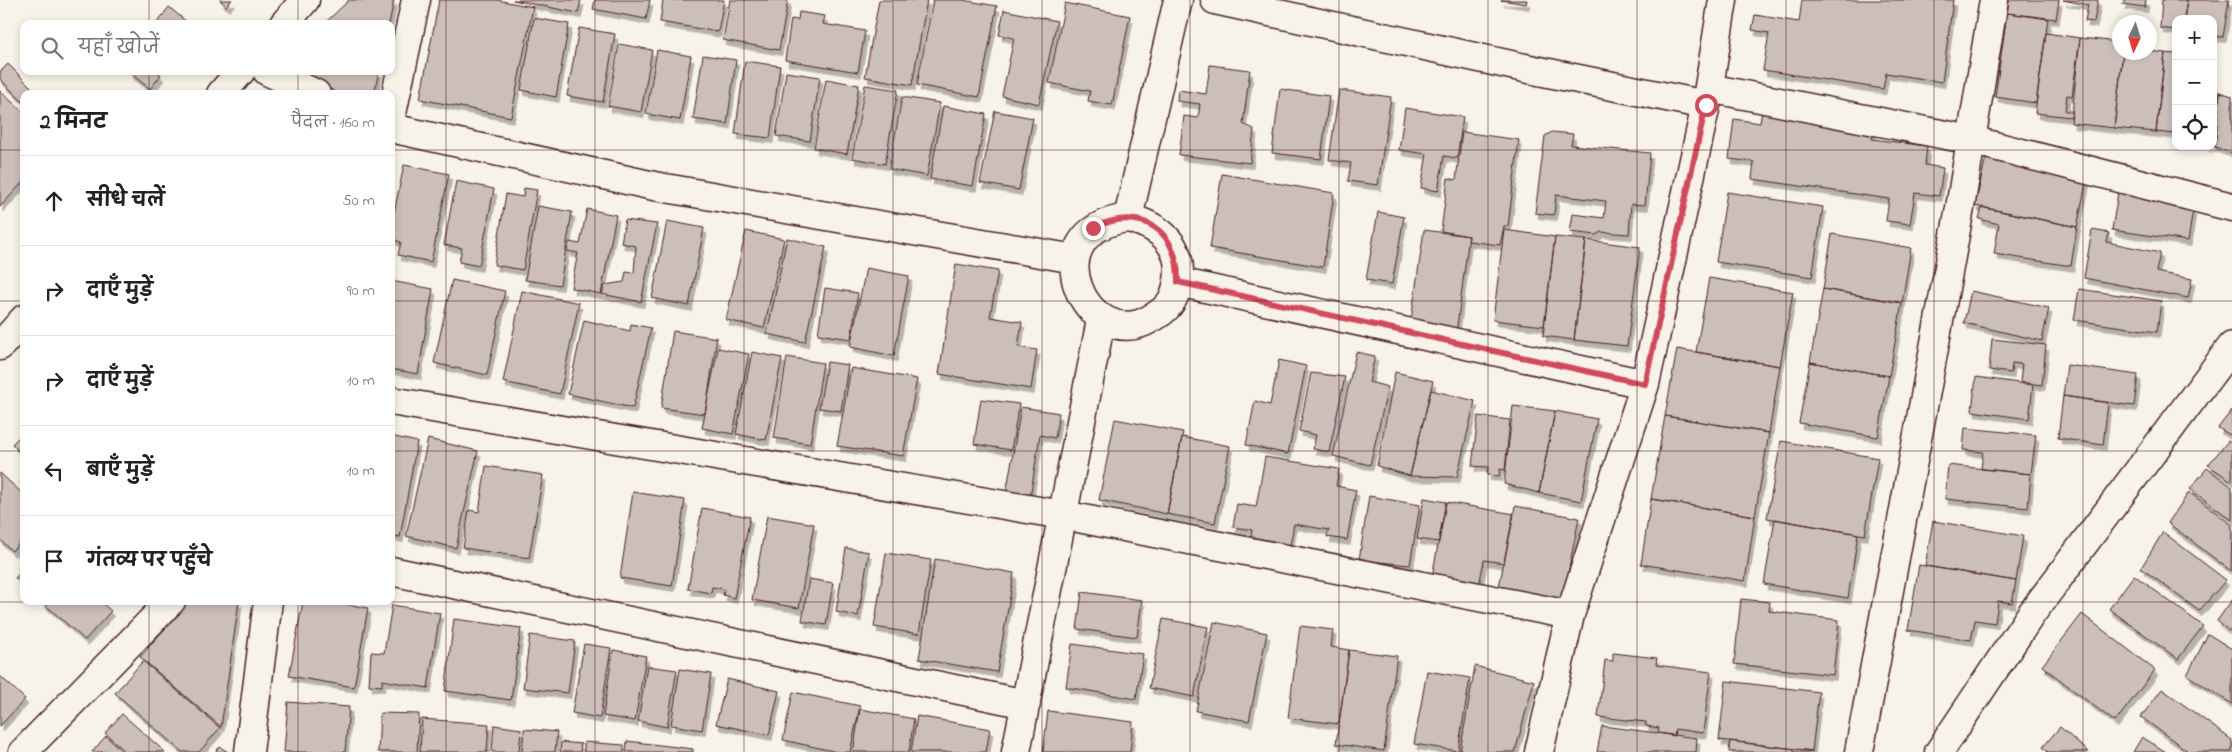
<!DOCTYPE html>
<html lang="hi">
<head>
<meta charset="utf-8">
<style>
	:root { --surface:#fff; --page:#f6f6f6; --text:#222; --muted:#767676; --line:#e0e0e0 }
	body { margin:0; font-family:"Indie Flower","Playpen Sans Deva",sans-serif; background:var(--page); color:var(--text) }
	.controls { position:absolute; right:15px; top:15px; display:grid; overflow:hidden; border-radius:10px; box-shadow:0 2px 8px #0003 }
	.controls button { width:45px; height:45px; display:grid; place-items:center; padding:0; border:0; border-bottom:1px solid var(--line); background:var(--surface); color:var(--text); font:25px sans-serif }
	.compass { position:absolute; left:2112px; top:15px; width:45px; height:45px; border-radius:50%; background:var(--surface); box-shadow:0 2px 8px #0003; rotate:184deg }
	.stop { position:absolute; width:15px; height:15px; margin:-11px; border:4px solid #d1495b; border-radius:50%; background:#fff }
	.stop.end { background:#d1495b; border-color:#fff; box-shadow:0 1px 5px #0008 }
	.list { margin:0; padding:0; list-style:none }
	h2 { display:flex; justify-content:space-between; align-items:center; height:65px; margin:0; padding:0 20px; font-size:21px }
	h2 small { font-size:16px; font-weight:400; color:var(--muted) }
	.list li { display:grid; grid-template-columns:32px 1fr auto; gap:15px; align-items:center; box-sizing:border-box; height:90px; padding:0 20px; border-top:1px solid var(--line) }
	.list b { display:block; font-size:19px; white-space:nowrap }
	.list em { font-size:16px; font-style:normal; color:var(--muted) }
	.icon { flex:none; width:28px; height:28px; fill:none; stroke:currentColor; stroke-width:2; stroke-linecap:round; stroke-linejoin:round }
	.map { position:relative; flex:none; width:2232px; height:752px; overflow:hidden }
	.search { position:absolute; background:var(--surface); box-shadow:0 2px 8px #0003; left:20px; top:20px; width:375px; height:55px; display:flex; align-items:center; gap:12px; box-sizing:border-box; padding:0 18px; border-radius:10px; color:var(--muted); font-size:19px }
	.panel { position:absolute; background:var(--surface); box-shadow:0 2px 8px #0003; left:20px; top:90px; width:375px; height:515px; border-radius:10px }
	.map>svg:first-child { display:block }
	.building { fill:#ccbfb9; stroke:#4a1f2b; filter:url(#shadow) }
	.lines { fill:none; stroke-linecap:round; stroke-linejoin:round }
	.minor-casing { stroke:#4a1f2b; stroke-width:31 }
	.tertiary-casing { stroke:#4a1f2b; stroke-width:31 }
	.minor { stroke:#f7f3e8; stroke-width:28 }
	.tertiary { stroke:#f7f3e8; stroke-width:28 }
	.route { stroke:#d1495b; stroke-width:6 }
	.grid { fill:none; stroke:#4a1f2b; stroke-width:1; stroke-opacity:0.55 }
</style>
</head>
<body>
<div class="map">
<svg width="2232" height="752" viewBox="0 0 2232 752">
	<defs>
		<filter id="shadow"><feDropShadow dx="3" dy="5.5" stdDeviation="0" flood-color="#0004"/></filter>
	</defs>
	<rect width="100%" height="100%" fill="#f7f3e8"/>
	<filter id="ink" filterUnits="userSpaceOnUse"><feTurbulence type="fractalNoise" baseFrequency=".02" numOctaves="2"/><feDisplacementMap in="SourceGraphic" scale="10" xChannelSelector="R" yChannelSelector="G"/><feConvolveMatrix kernelMatrix="1 2 1 2 8 2 1 2 1" color-interpolation-filters="sRGB"/></filter>
	<g filter="url(#ink)">
		<path class="building" d="M220,0H232L226,6Z
			M349,0H394L389,24H324Z
			M439,0H497L533,7L511,117L420,99Z
			M513,0H581L578,13Z
			M595,0H650L646,19L593,9Z
			M663,0H724L718,32L660,22Z
			M730,0H788L779,50L723,40Z
			M879,0H927L912,85L865,77Z
			M933,0H962L997,6L979,97L917,85Z
			M1501,0H1527L1526,4Z
			M1802,0H1953L1942,82L1886,73L1883,89L1763,70L1769,33L1752,30L1755,15L1799,22Z
			M2009,0H2059L2056,19L2007,13Z
			M2063,0H2098L2094,22L2085,21L2088,5Z
			M2124,0H2146L2145,7L2123,4Z
			M2162,0H2187L2184,19H2176V30L2160,28Z
			M2187,0H2229L2223,37L2213,36V19H2184Z
			M1065,3L1130,16L1112,105L1088,101L1090,91L1049,83Z
			M169,7L189,24H156Z
			M1004,10L1057,21L1039,104L1002,96L1014,38L999,35Z
			M799,12L825,16L823,24L865,31L858,72L785,60L791,19L798,20Z
			M2007,13L2048,19L2036,103L1995,97Z
			M534,18L569,24L556,97L521,90Z
			M579,28L615,34L603,102L567,96Z
			M2046,33L2080,38L2072,96L2067,95L2065,111H2072L2071,117L2035,113Z
			M2080,38L2120,42V52H2123L2114,128L2071,123Z
			M619,44L652,50L641,112L608,106Z
			M657,50L691,56L680,120L646,114Z
			M2150,51L2165,53L2156,132L2114,128L2123,52Z
			M2165,53L2176,54V134L2156,132Z
			M703,55L736,60L727,124L693,119Z
			M745,61L780,66L770,138L735,134Z
			M8,64L38,94H24V103L0,79V72Z
			M1210,65L1250,70L1243,124L1254,129L1250,163L1179,155L1184,116L1198,118L1200,104L1177,101L1178,90L1206,94Z
			M132,71H156L161,75L150,89L130,73Z
			M303,71H379L374,94H338Z
			M786,72L820,77L810,141L776,136Z
			M826,79L859,85L847,154L814,148Z
			M865,85L898,90L885,164L852,158Z
			M1280,89L1329,96L1321,159L1272,153Z
			M1339,90L1391,97L1378,185L1348,181L1351,163L1329,160Z
			M0,91L24,113V181L0,207Z
			M2213,91L2220,92L2215,147L2206,146H2213Z
			M2220,92L2232,96V153L2215,147Z
			M902,97L940,103L927,176L889,169Z
			M943,106L986,114L973,186L930,179Z
			M1405,108L1463,117L1457,158L1444,156L1438,191L1421,188L1427,154L1399,150Z
			M1762,110L1874,125L1872,139L1927,146L1925,165L1943,168L1939,196L1915,193L1910,224L1886,221L1889,199L1752,179L1754,162L1729,159L1734,119L1760,123Z
			M995,111L1033,118L1019,190L980,183Z
			M1462,132L1519,140L1508,226H1504L1500,245L1468,241L1469,236L1441,231L1448,178L1456,180Z
			M1552,132L1573,134L1571,145L1650,153L1645,205L1631,204L1629,234L1601,232L1596,235L1570,232L1573,214L1604,218L1606,201L1556,195L1554,215L1535,213L1545,136Z
			M1986,157L2087,178L2077,227L1975,206Z
			M404,165L449,174L431,262L398,255L401,242L391,239V227Z
			M1222,174L1334,193L1323,267L1210,248Z
			M456,181L494,189L479,266L459,262L462,248L444,245Z
			M2119,186L2195,197L2188,241L2112,230Z
			M524,188L537,190L523,270L494,265L506,194L523,197Z
			M1727,192L1823,207L1812,277L1716,262Z
			M538,206L572,212L560,285L525,280Z
			M1982,207L2077,227L2071,266L1994,254L1999,224L1979,219Z
			M587,209L616,215L601,294L571,288L578,253L567,251L569,242L580,244Z
			M1378,212L1404,217L1392,284L1366,280Z
			M625,220L657,224L641,302L602,294L605,285L624,282L626,272L634,273L636,246L621,243Z
			M667,221L704,228L689,306L652,298Z
			M1424,230L1469,236L1456,334L1410,328Z
			M1504,230L1555,237L1544,326L1493,320Z
			M2092,230L2109,233L2107,242L2160,253L2156,272L2192,279L2188,298L2084,278Z
			M746,231L784,239L764,328L726,320Z
			M1832,234L1911,248L1902,303L1823,289Z
			M1555,237L1586,240L1574,340L1543,336Z
			M787,238L826,247L805,342L767,334Z
			M1586,240L1640,247L1627,346L1574,340Z
			M956,264L998,271L990,317L1022,322L1018,347L1037,350L1031,389L939,374Z
			M866,268L909,276L894,356L850,347Z
			M1709,278L1793,292L1780,366L1696,352Z
			M452,280L505,291L487,375L434,363Z
			M391,281L433,289L418,374L391,369Z
			M825,288L858,293L851,339L818,334Z
			M1823,289L1902,303L1889,376L1810,362Z
			M2079,289L2161,301L2157,332L2074,320Z
			M522,291L579,303L560,394L503,382Z
			M1971,291L2049,308L2042,341L1964,323Z
			M584,320L630,331L631,324L651,328L633,408L568,394Z
			M673,331L717,338L705,414L661,408Z
			M1992,339L2046,345L2042,385L2020,382L2022,364L2012,363L2011,373L1989,370Z
			M718,348L749,354L733,434L702,428Z
			M1677,349L1780,366L1769,433L1665,416Z
			M752,352L782,358L766,440L736,434Z
			M1356,352L1375,356L1369,382L1388,387L1370,465L1333,456Z
			M787,357L823,363L810,444L774,438Z
			M1279,360L1306,366L1288,454L1246,445L1255,401L1270,405Z
			M827,362L848,365L841,411L819,408Z
			M1810,362L1889,376L1878,437L1799,423Z
			M2067,365L2138,375L2134,406L2063,396Z
			M851,368L917,379L903,456L837,446Z
			M1395,372L1433,381L1410,476L1377,466Z
			M1311,373L1345,377L1329,452L1313,449L1316,435L1299,431Z
			M1976,377L2033,385L2029,419L1972,411Z
			M1431,390L1475,401L1457,477L1410,476Z
			M2063,396L2108,403L2103,445L2058,438Z
			M981,399L1019,404L1011,450L974,444Z
			M1513,406L1555,411L1539,493L1504,484Z
			M1021,407L1059,413L1055,438L1040,435L1029,504L1005,500Z
			M2232,410V436L2218,428Z
			M1555,411L1597,419L1581,501L1539,493Z
			M1478,416L1510,420L1505,470L1500,469L1499,476L1487,475L1488,467L1472,466Z
			M1665,416L1769,433L1755,516L1651,499Z
			M1115,419L1183,432L1167,514L1099,500Z
			M1965,428L2036,435L2031,474L1981,469L1983,452L1963,450Z
			M24,432V456L12,444Z
			M391,436L417,442L400,537L391,535Z
			M1182,437L1230,446L1215,523L1167,514Z
			M428,439L478,451L456,548L406,536Z
			M1781,441L1878,458L1865,535L1767,518Z
			M2228,441L2232,444V481L2208,465Z
			M1265,457L1339,469L1336,486L1356,490L1347,540L1327,537L1329,530L1294,524L1288,557L1249,549L1252,530L1233,527L1237,504L1256,507Z
			M1948,465L2031,474L2028,508L1945,499Z
			M486,466L543,475L529,558L463,548L469,510L479,512Z
			M2207,468L2232,487V520L2190,489Z
			M0,473L24,495V538L12,551L0,540Z
			M633,492L685,500L672,586L620,578Z
			M2189,492L2232,525L2231,571L2168,523Z
			M1369,496L1420,505L1410,565L1359,560Z
			M1424,498L1446,502L1439,542L1417,539Z
			M1651,499L1755,516L1745,581L1641,564Z
			M1446,502L1514,514L1504,563L1484,560L1479,586L1432,577Z
			M1515,506L1579,518L1563,599L1499,587Z
			M702,508L750,517L734,598L723,595L724,589L712,587L711,593L688,589Z
			M767,516L814,524L799,608L752,600Z
			M1775,519L1858,534L1848,598L1764,584Z
			M1933,521L2023,536L2016,581L1925,566Z
			M2163,532L2226,580L2199,611L2141,568Z
			M846,548L869,552L858,616L836,612Z
			M886,553L931,560L919,634L874,627Z
			M935,559L1014,573L997,672L919,659Z
			M1919,565L2016,581L2012,603L1998,601L1995,623L1975,620L1971,640L1908,630Z
			M24,569V585L15,578Z
			M2134,575L2203,626L2178,659L2109,609Z
			M809,579L833,583L826,625L802,621Z
			M1082,592L1142,600L1137,637L1077,629Z
			M1741,599L1770,602L1769,611L1839,620L1833,675L1734,664Z
			M2232,600V627L2229,631L2217,621Z
			M41,601H100L111,611L85,640Z
			M189,601H239L221,727L140,657Z
			M303,601H329L368,608L354,687L289,676Z
			M392,605L440,613L428,688L382,680V686L369,685L371,652L384,653Z
			M2082,614L2155,670L2115,722L2042,666Z
			M454,619L521,628L511,700L445,691Z
			M1163,619L1208,627L1194,697L1149,688Z
			M1214,622L1267,633L1249,721L1196,711Z
			M1300,626L1333,630L1331,647L1349,650L1339,724L1288,718Z
			M2208,634L2232,649V704L2187,675Z
			M530,635L575,641L568,693L523,688Z
			M584,644L611,648L600,718L572,713Z
			M1072,644L1143,654L1136,699L1066,687Z
			M613,650L646,656L635,721L603,716Z
			M1349,650L1397,656L1384,751L1336,744Z
			M1613,653L1657,658L1656,665L1711,672L1703,733L1675,729L1674,736L1658,733L1659,728L1646,726V722L1598,717L1605,660L1613,661Z
			M143,661L220,728L199,752H182L115,693Z
			M647,666L677,670L667,727L638,721Z
			M1475,666L1534,681L1515,752H1460Z
			M680,669L711,674L702,730L671,725Z
			M1427,671L1470,678L1458,751L1414,744Z
			M0,676L25,699L0,726Z
			M727,679L779,691L769,735L716,724Z
			M1726,681L1819,692L1812,751L1719,740Z
			M2162,689L2232,740V752H2189L2141,717Z
			M793,692L860,706L850,752H837L783,740Z
			M288,702L349,707L345,752H284Z
			M860,709L914,719L909,752H853Z
			M1048,711L1133,722L1130,752H1043Z
			M380,713L419,714L417,752H378Z
			M122,714L165,752H126L105,733Z
			M917,716L990,729L986,752H911Z
			M422,719L489,724L487,752H420Z
			M494,725L521,729L519,752H492Z
			M1602,726L1697,738L1696,752H1597Z
			M2060,727L2079,744L2089,752H2048L2043,747Z
			M524,729L557,732L555,752H522Z
			M106,736L123,752H92Z
			M2142,737L2166,752H2133Z
			M627,741L693,749V752H626Z
			M1730,741L1812,751V752H1729Z
			M561,742L581,744L580,752H560Z
			M584,742L624,745V752H584Z
			M220,747L228,752H215Z"/>
		<g class="lines">
			<g class="minor-casing">
				<path id="minor" d="M1215,0L1534,70L1706,105L1723,0
					M267,71L316,94
					M1709,88L1971,140L2232,207
					M391,118L416,0
					M391,128L654,186L1075,259
					M1128,218C1168,228 1189,254 1174,296C1170,306 1160,314 1150,319C1088,356 1028,231 1128,218Z
					M1128,218L1178,0
					M1178,282L1645,384L1706,105
					M391,401L1063,515L1570,615L1645,384
					M391,571L1026,704
					M23,752L171,601
					M249,752L268,601
					M1016,752L1101,320
					M1539,752L1570,615
					M1859,752L1960,208L1994,0
					M1939,752L2032,613L2232,346"/>
			</g>
			<g class="tertiary-casing">
				<path id="tertiary" d="M284,24L305,0
					M221,94L241,71
					M0,346L24,319"/>
			</g>
			<use href="#minor" class="minor"/>
			<use href="#tertiary" class="tertiary"/>
		</g>
	</g>
	<g class="lines" filter="url(#ink)">
		<path class="route" d="M1093,228C1140,205 1179,229 1178,282L1645,384L1706,105"/>
	</g>
	<path class="grid" d="M149,0V24M298,0V24M446,0V752M595,0V752M744,0V752M893,0V752M1042,0V752M1190,0V752M1339,0V752M1488,0V752M1637,0V752M1786,0V752M1934,0V752M2083,0V752M149,71V94M298,71V94M0,150H24M391,150H2232M0,301H24M391,301H2232M0,451H24M391,451H2232M149,601V752M298,601V752M0,602H2232"/>
</svg>
<div class="controls">
<button>+</button>
<button>−</button>
<button><svg class="icon" aria-label="locate" viewBox="0 0 24 24"><circle cx="12" cy="12" r="6"/><path d="M12 2v4M12 18v4M2 12h4M18 12h4"/></svg></button>
</div>
<svg class="compass" viewBox="-18 -18 36 36"><path d="M0-13l5 13h-10z" fill="#e53935"/><path d="M0 13l5-13h-10z" fill="#767676"/></svg>
<div class="stop" style="left:1706px;top:105px"></div>
<div class="stop end" style="left:1093px;top:228px"></div>
<div class="search"><svg class="icon" aria-label="search" viewBox="0 0 24 24"><circle cx="10" cy="10" r="6"/><path d="M15 15l6 6"/></svg>यहाँ खोजें</div>
<section class="panel">
<h2>2 मिनट<small>पैदल · 160 m</small></h2>
<ul class="list">
<li><svg class="icon" aria-label="ahead" viewBox="0 0 24 24"><path d="M12 20V5M6 11l6-6 6 6"/></svg><div><b>सीधे चलें</b></div><em>50 m</em></li>
<li><svg class="icon" aria-label="right" viewBox="0 0 24 24"><path d="M7 20v-9h11M14 6l5 5-5 5"/></svg><div><b>दाएँ मुड़ें</b></div><em>90 m</em></li>
<li><svg class="icon" aria-label="right" viewBox="0 0 24 24"><path d="M7 20v-9h11M14 6l5 5-5 5"/></svg><div><b>दाएँ मुड़ें</b></div><em>10 m</em></li>
<li><svg class="icon" aria-label="left" viewBox="0 0 24 24"><path d="M17 20v-9H6M10 6l-5 5 5 5"/></svg><div><b>बाएँ मुड़ें</b></div><em>10 m</em></li>
<li><svg class="icon" aria-label="arrive" viewBox="0 0 24 24"><path d="M6 21V4h12l-3 4 3 4H6"/></svg><div><b>गंतव्य पर पहुँचे</b></div></li>
</ul>
</section>
</div>
</body>
</html>
